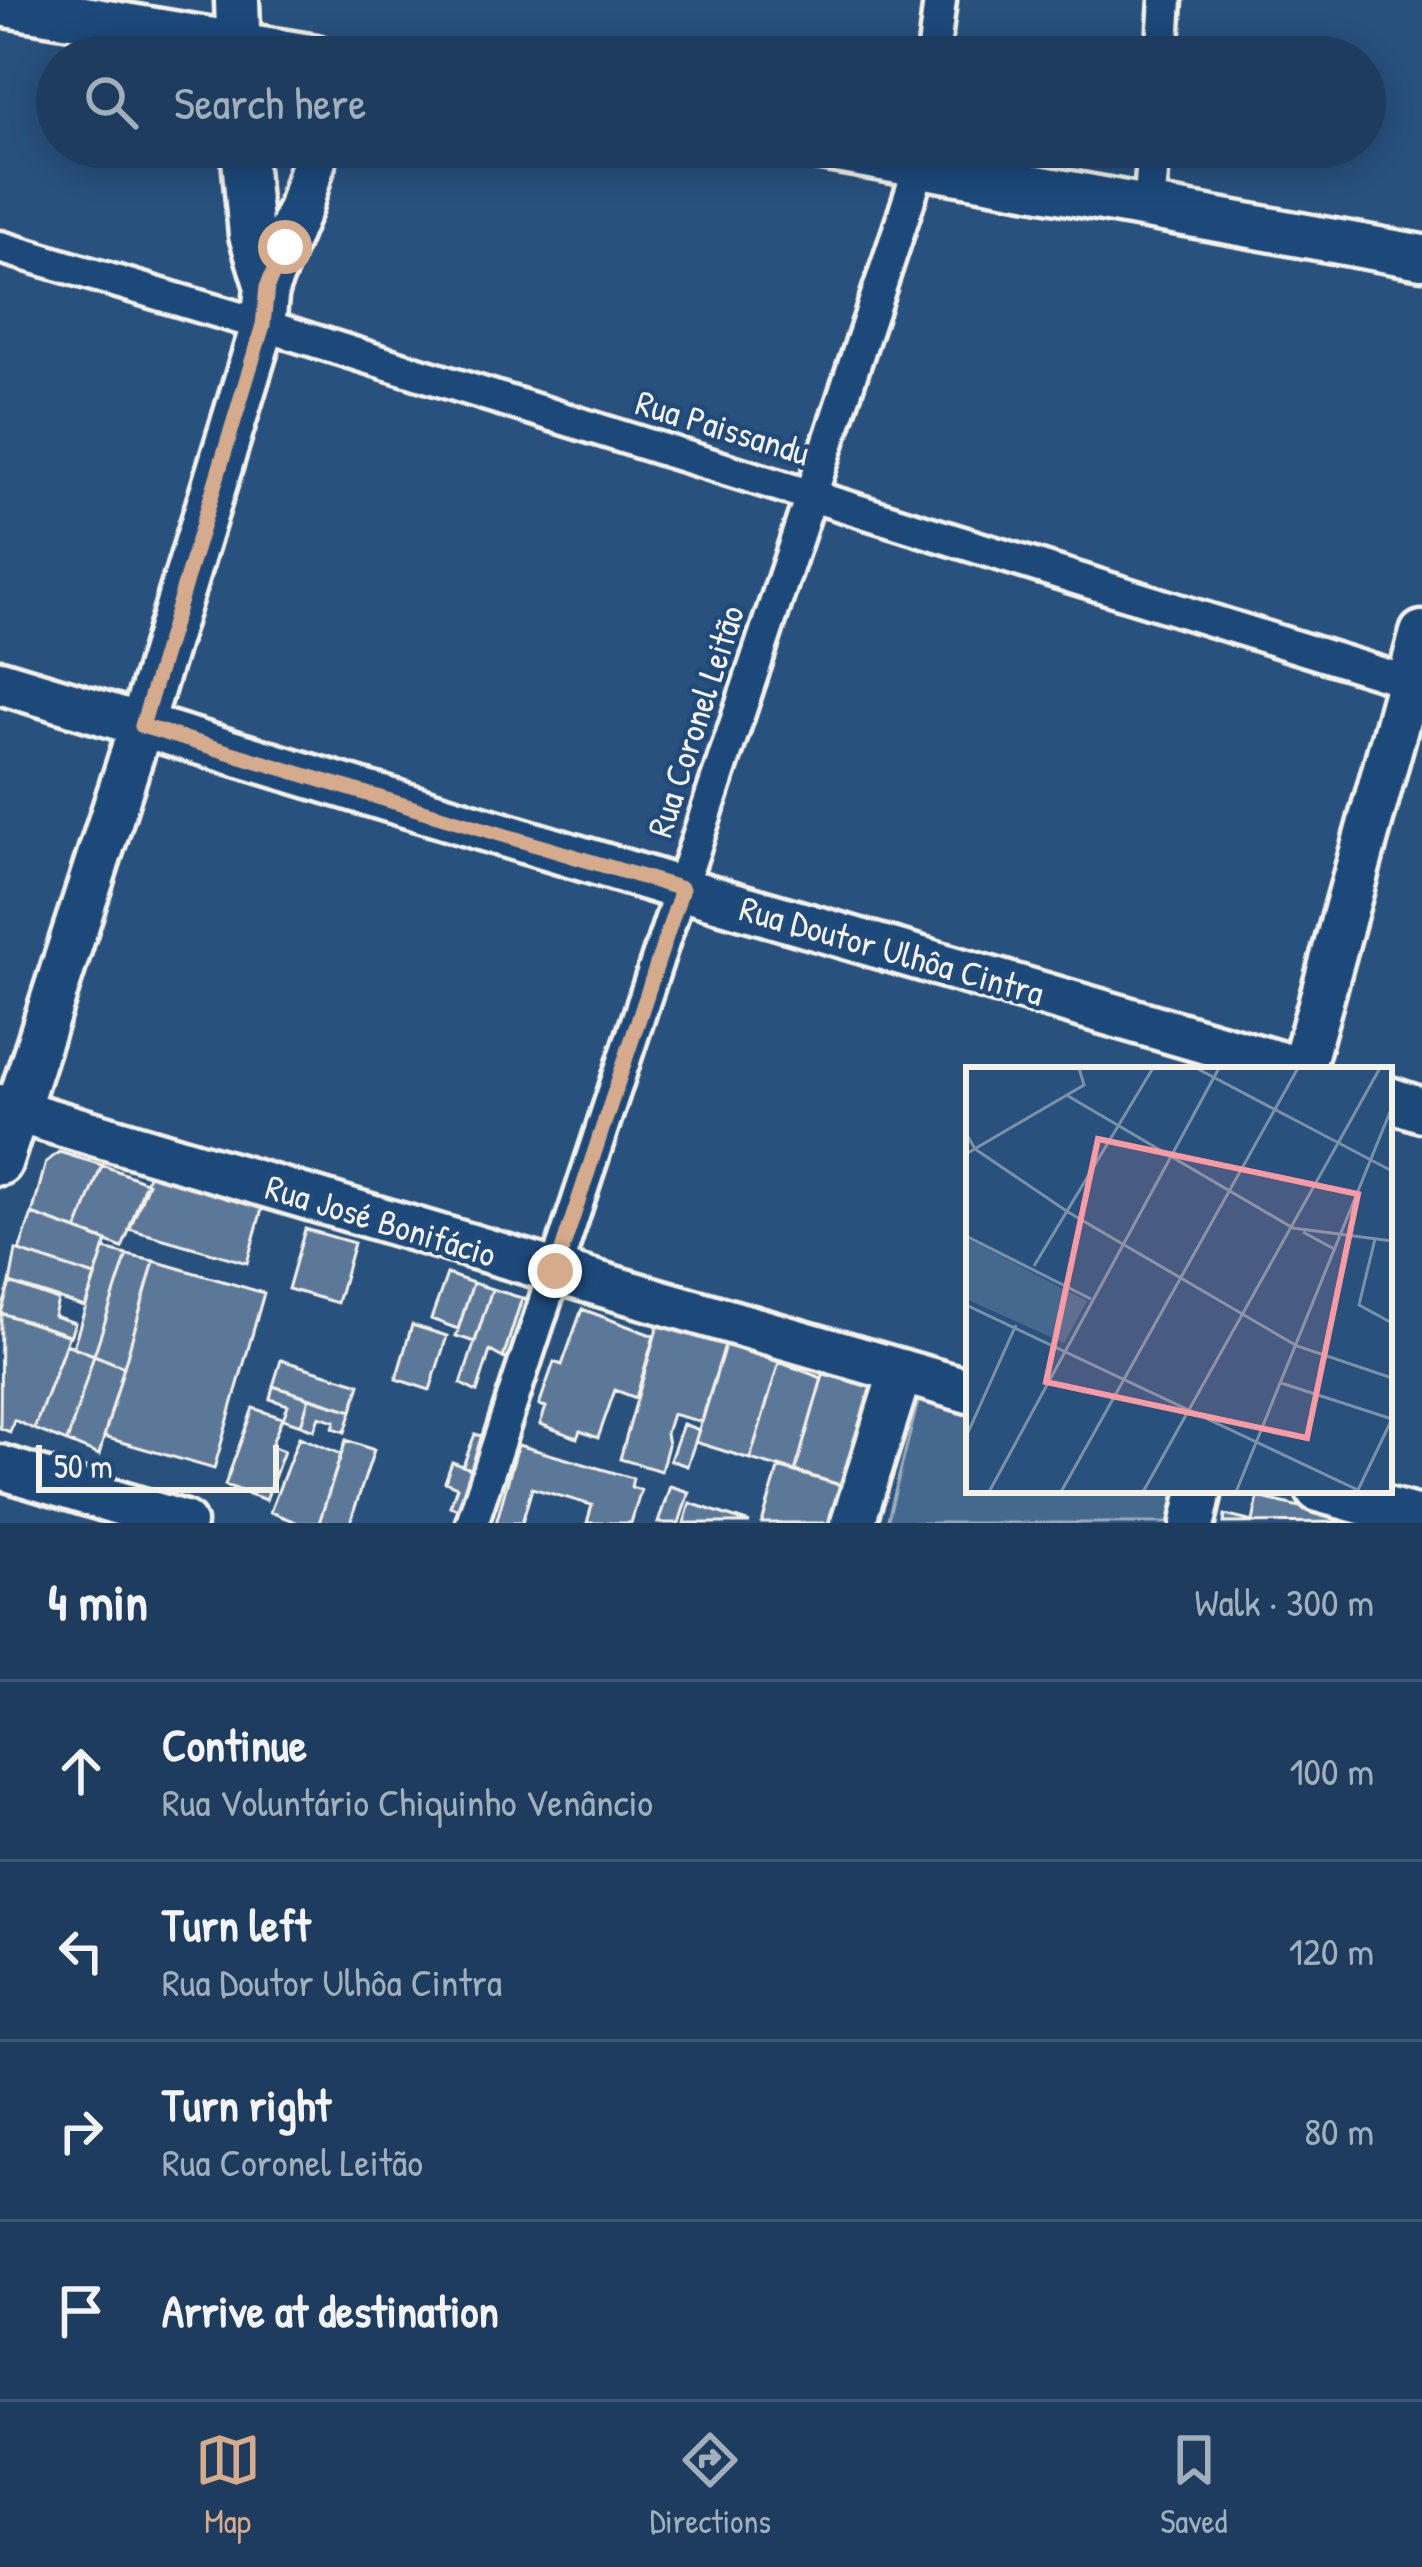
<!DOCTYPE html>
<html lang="en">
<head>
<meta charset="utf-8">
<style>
	:root { --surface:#1e3d5e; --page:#2b4867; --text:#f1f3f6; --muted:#a1aebc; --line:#3c5673; --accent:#d6ab8b }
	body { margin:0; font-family:"Patrick Hand",sans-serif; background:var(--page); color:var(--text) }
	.scale { position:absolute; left:36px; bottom:30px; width:243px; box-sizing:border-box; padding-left:12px; border:6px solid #f4f1e8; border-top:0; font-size:33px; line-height:42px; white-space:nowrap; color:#f4f1e8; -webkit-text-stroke:9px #1f4a7a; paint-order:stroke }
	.stop { position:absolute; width:36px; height:36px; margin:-27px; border:9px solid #d6ab8b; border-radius:50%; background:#fff }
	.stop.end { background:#d6ab8b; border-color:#fff; box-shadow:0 3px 12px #0008 }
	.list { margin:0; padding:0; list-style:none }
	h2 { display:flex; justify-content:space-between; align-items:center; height:156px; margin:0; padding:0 48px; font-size:51px }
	h2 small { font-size:39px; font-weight:400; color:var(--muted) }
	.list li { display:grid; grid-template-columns:78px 1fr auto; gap:36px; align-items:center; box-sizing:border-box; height:180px; padding:0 48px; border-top:3px solid var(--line) }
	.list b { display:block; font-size:45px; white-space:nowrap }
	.list p { margin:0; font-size:39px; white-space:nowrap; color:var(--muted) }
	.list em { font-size:39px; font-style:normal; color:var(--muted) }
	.icon { flex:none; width:66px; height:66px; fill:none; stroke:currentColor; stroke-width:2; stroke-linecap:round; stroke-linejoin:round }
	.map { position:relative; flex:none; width:1422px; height:1523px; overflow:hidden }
	.search { position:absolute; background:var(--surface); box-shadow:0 6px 30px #0003; left:36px; right:36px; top:36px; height:132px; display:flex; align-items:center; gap:30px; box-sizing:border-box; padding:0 42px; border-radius:66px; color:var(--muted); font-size:45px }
	.sheet { height:876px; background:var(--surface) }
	nav { display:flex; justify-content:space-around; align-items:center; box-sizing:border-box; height:168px; border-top:3px solid var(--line); background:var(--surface); font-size:33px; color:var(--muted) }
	nav a { display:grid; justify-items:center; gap:6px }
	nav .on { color:var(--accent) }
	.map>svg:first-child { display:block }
	.green { fill:#45688e; stroke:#9cacbb; stroke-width:3 }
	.building { fill:#5b7899; stroke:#f4f1e8; stroke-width:3 }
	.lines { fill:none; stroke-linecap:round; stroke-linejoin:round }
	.street-casing { stroke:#f4f1e8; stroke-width:39 }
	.secondary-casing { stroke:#f4f1e8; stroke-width:51 }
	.street { stroke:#1f4a7a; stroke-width:30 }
	.secondary { stroke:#1f4a7a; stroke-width:42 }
	.route { stroke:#d6ab8b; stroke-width:15 }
	.labels { text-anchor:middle; stroke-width:9; stroke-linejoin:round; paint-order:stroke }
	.street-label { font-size:36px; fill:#f4f1e8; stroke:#1f4a7a }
	.inset-road { fill:none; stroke:#7a91a8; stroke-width:3 }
	.view { fill:#ff9aa2; fill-opacity:0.15; stroke:#ff9aa2; stroke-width:6 }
	.inset-edge { fill:none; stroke:#f4f1e8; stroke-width:6 }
</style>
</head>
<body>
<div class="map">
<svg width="1422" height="1523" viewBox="0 0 1422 1523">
	<rect width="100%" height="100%" fill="#28517e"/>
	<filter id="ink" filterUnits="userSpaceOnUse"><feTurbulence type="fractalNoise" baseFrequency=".00833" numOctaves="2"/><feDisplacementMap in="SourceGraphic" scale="24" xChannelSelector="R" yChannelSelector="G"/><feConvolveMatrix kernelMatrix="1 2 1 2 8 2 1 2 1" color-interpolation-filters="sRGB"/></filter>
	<g filter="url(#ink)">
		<path class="green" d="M920,1394L969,1409V1490H1176L1168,1523H887Z"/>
		<path class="building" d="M59,1152L102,1165L77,1230L32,1214L46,1162Z
			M154,1159L267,1191L247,1263L129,1229Z
			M102,1165L148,1183L122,1248L77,1230Z
			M32,1214L107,1241L95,1276L19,1251Z
			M305,1229L354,1243L337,1303L288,1289Z
			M104,1249L127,1255L94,1355L73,1347Z
			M16,1250L95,1276L85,1307L10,1283Z
			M127,1255L154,1261L124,1367L94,1355Z
			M154,1261L264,1293L214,1469L104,1437Z
			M447,1274L473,1283L458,1329L431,1319Z
			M10,1283L58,1300L54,1316L75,1323L70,1336L1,1313Z
			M473,1283L492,1289L475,1342L456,1336Z
			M492,1289L522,1298L503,1358L490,1351L477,1392L461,1384Z
			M522,1298L538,1302L517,1363L503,1358Z
			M582,1309L654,1336L636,1398L615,1390L598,1438L580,1431L577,1438L540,1424L546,1407L539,1405L554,1362L562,1365Z
			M1,1313L69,1335L34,1429L14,1420L10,1432L0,1428Z
			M412,1325L447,1336L430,1390L396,1379Z
			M658,1325L725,1345L702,1422L672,1414L666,1433L668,1445L661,1471L620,1459Z
			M66,1344L94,1355L67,1442L34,1429Z
			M725,1345L779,1362L750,1459L695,1442Z
			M94,1355L124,1367L99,1455L67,1442Z
			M281,1360L360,1384L352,1411L273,1386Z
			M779,1362L822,1378L795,1472L750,1459Z
			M825,1368L865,1378L874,1393L846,1487L795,1472Z
			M273,1386L309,1398L301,1425L283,1419L288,1405L270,1399Z
			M309,1398L352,1411L345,1432L333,1428L335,1421L319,1416L314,1430L301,1425Z
			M253,1408L282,1418L271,1446L284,1451L266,1500L225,1485Z
			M683,1424L699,1430L687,1466L670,1460Z
			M475,1434L491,1439L479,1472L463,1466Z
			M299,1437L341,1454L319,1523H298L270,1512Z
			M346,1440L374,1450L350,1523H319Z
			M518,1445L633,1478L631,1487L641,1490L631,1523H587L592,1505L532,1488L522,1523H496Z
			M452,1462L479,1472L464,1511L450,1506L457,1487L445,1482Z
			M779,1466L847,1487L836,1523H762Z
			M670,1486L689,1492L679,1523H658Z
			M1258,1497L1363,1522L1224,1523L1225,1515L1253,1522Z
			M690,1503L750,1523H684Z"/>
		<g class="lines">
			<g class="street-casing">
				<path id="street" d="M933,57L940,0
					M1162,57L1166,0
					M1149,209L1154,147
					M0,247L263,325L1422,686
					M472,1523C622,1071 768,617 920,166L923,147"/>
			</g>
			<g class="secondary-casing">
				<path id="secondary" d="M237,0L239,57
					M0,4L315,57
					M816,147L1422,257
					M267,287L300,207L318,147
					M0,682L682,889L1302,1070
					M1302,1070L1422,633
					M1389,1099L1422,1110
					M0,1106L555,1271L969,1391
					M0,1163L141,726L263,325L267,287L251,235L243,147
					M0,1467L184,1523
					M1318,1490L1422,1519
					M853,1523L901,1371
					M1193,1523L1200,1490"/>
			</g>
			<use href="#street" class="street"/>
			<use href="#secondary" class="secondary"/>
		</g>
	</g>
	<g class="lines" filter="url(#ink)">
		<path class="route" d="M285,247L267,287L263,325L142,726L682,889L555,1271"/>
	</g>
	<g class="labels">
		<g class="street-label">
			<text transform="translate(723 427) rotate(17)" y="13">Rua Paissandu</text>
			<text transform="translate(695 721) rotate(-72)" y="13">Rua Coronel Leitão</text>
			<text transform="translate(892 950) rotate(16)" y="13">Rua Doutor Ulhôa Cintra</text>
			<text transform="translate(381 1220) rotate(17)" y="13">Rua José Bonifácio</text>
		</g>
	</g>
	<g transform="translate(966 1067)">
		<rect width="426" height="426" fill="#28517e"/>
		<path d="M0,171L121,234L98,276L0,232Z" fill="#45688e"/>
		<path class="inset-road" d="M230,1L426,104M102,29L327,161L426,174M0,66L9,82L102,145L331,279L426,311M0,87L118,18L113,1M337,165L370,183M0,169L125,232M409,172L393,238L426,256M68,199L187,1M0,238L392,423L426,352M315,316L426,352M0,370L50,258M23,425L253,1M95,425L332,1M177,425L414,1M270,425L426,40"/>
		<path class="view" d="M132,72L392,127L341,371L80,315Z"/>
		<rect width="426" height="426" class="inset-edge"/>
	</g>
</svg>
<div class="scale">50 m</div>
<div class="stop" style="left:285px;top:247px"></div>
<div class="stop end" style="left:555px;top:1271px"></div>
<div class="search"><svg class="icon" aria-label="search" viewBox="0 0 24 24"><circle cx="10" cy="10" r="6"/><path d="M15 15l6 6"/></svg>Search here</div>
</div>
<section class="sheet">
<h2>4 min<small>Walk · 300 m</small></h2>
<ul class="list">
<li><svg class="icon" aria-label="ahead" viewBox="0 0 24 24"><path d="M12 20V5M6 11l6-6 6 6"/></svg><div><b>Continue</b><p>Rua Voluntário Chiquinho Venâncio</p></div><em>100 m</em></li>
<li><svg class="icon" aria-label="left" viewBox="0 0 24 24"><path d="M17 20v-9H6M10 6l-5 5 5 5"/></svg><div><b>Turn left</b><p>Rua Doutor Ulhôa Cintra</p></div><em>120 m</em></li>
<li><svg class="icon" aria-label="right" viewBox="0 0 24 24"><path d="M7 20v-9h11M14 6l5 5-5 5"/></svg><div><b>Turn right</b><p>Rua Coronel Leitão</p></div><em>80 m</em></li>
<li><svg class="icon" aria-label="arrive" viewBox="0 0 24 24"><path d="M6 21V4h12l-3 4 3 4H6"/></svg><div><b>Arrive at destination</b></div></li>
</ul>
</section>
<nav>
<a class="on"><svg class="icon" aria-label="map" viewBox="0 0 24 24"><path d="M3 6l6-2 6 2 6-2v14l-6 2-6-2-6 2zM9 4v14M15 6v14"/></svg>Map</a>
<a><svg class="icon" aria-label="directions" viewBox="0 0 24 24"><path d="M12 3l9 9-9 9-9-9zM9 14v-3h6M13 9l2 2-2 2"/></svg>Directions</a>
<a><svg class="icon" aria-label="saved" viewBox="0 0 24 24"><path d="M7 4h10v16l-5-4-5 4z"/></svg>Saved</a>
</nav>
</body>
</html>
